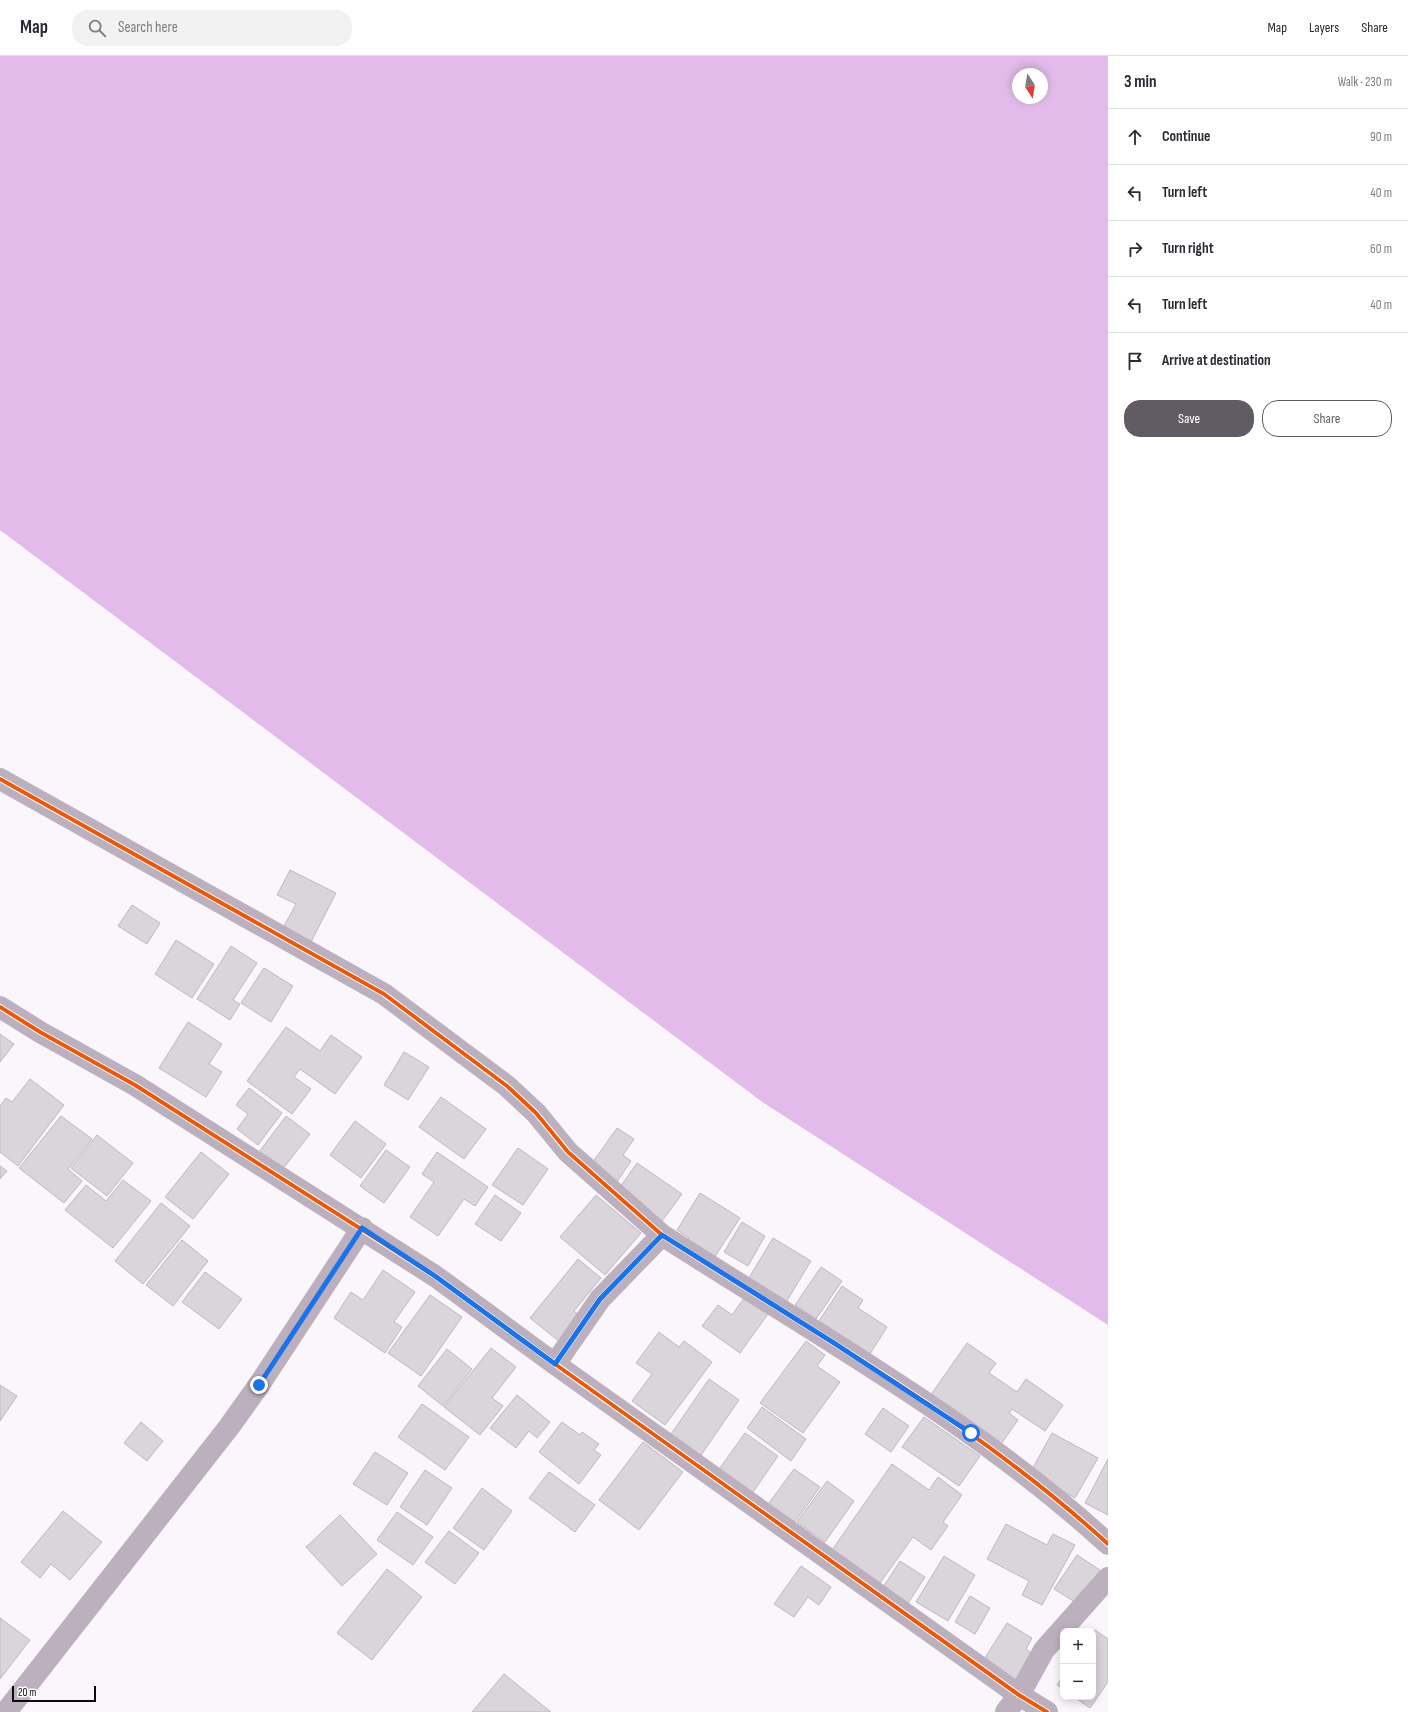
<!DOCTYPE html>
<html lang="en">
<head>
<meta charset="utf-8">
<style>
	:root { --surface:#fff; --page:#f2f2f3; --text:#2b2b33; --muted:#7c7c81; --line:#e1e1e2; --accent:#615c63 }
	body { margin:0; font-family:"Sofia Sans Condensed",sans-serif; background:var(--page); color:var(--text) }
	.controls { position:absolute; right:12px; bottom:12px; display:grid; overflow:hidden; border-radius:8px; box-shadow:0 2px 10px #0003 }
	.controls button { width:36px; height:36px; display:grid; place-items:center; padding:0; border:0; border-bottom:1px solid var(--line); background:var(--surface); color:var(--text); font:20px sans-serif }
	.compass { position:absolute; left:1012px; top:12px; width:36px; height:36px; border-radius:50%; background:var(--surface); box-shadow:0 2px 10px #0003; rotate:168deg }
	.scale { position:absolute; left:12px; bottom:10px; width:84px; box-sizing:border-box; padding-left:4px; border:2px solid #0e0910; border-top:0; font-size:11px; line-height:14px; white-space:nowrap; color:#0e0910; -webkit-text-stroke:3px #fff; paint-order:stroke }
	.stop { position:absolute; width:12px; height:12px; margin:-9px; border:3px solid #1a73e8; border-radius:50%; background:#fff }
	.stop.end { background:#1a73e8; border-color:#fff; box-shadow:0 1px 4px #0008 }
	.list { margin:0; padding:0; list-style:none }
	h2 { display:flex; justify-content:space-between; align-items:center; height:52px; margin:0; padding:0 16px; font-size:17px }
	h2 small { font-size:13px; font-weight:400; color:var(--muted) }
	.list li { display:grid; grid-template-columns:26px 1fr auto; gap:12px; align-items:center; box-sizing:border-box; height:56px; padding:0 16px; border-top:1px solid var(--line) }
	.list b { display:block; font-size:15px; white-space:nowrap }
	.list em { font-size:13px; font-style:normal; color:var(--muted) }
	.actions { display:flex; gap:8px; padding:12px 16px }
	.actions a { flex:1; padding:9px 0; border:1px solid var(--accent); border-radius:16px; text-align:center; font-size:14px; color:var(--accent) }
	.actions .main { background:var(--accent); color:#fff }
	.icon { flex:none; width:22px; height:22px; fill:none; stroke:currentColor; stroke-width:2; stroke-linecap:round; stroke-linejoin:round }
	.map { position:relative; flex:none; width:1108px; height:1656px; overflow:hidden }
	header { display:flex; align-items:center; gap:24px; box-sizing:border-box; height:56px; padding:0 20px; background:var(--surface); border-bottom:1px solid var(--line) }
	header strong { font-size:19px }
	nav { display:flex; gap:22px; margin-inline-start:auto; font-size:14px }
	.search { width:280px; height:36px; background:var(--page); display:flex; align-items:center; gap:10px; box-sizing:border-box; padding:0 14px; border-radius:16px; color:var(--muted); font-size:15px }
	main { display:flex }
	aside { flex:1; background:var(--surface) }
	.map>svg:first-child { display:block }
	.water { fill:#e2bbea; fill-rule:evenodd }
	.building { fill:#dad4db; stroke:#beb8c0 }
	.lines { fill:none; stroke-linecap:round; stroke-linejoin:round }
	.minor { stroke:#bcb0be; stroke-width:22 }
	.cycleway-casing { stroke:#fff; stroke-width:6 }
	.cycleway { stroke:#e8590c; stroke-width:4 }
	.route { stroke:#1a73e8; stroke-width:5 }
</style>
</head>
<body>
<header>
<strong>Map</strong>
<div class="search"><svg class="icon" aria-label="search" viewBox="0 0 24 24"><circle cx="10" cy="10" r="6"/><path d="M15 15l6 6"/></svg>Search here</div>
<nav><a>Map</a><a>Layers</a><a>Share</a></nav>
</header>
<main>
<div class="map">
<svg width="1108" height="1656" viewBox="0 0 1108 1656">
	<rect width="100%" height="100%" fill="#fbf5fc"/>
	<path class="water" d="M0,0H1108V1269L761,1045L0,474ZM1018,18H1042V42H1018Z"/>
	<path class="building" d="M290,814L336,837L311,886L283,872L296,848L277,839Z
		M132,849L160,867L147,888L118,870Z
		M176,884L214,908L192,942L155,918Z
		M231,890L257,907L233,944L240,948L230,964L197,943Z
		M264,912L293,930L271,966L241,947Z
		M188,966L222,988L209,1008L222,1016L206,1041L159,1012Z
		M286,971L320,995L331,979L362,1001L335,1038L300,1013L294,1021L311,1033L292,1058L247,1025Z
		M0,978L14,988L0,1006Z
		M404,996L429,1011L408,1044L384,1029Z
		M30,1023L64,1049L18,1110L0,1096V1050L6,1042L12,1046Z
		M249,1032L282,1057L258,1089L237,1073L248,1058L236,1049Z
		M441,1041L486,1073L464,1103L419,1071Z
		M61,1060L92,1083L68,1113L82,1125L64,1147L19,1112Z
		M286,1060L310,1078L282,1114L259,1096Z
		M355,1065L386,1088L361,1122L330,1099Z
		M617,1072L634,1083L623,1099L631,1105L616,1127L590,1110Z
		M97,1079L133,1107L107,1140L71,1112Z
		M518,1092L548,1113L523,1149L492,1129Z
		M386,1094L410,1111L384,1147L360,1130Z
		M201,1096L229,1118L193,1163L165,1141Z
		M437,1096L488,1131L475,1150L464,1143L438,1180L410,1161L434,1126L422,1118Z
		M637,1107L682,1138L662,1165L618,1134Z
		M0,1110L7,1115L0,1123Z
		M123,1124L151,1145L113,1192L65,1154L86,1129L106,1145Z
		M700,1137L740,1162L712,1205L685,1188L689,1182L677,1174Z
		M495,1139L521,1157L501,1185L475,1168Z
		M596,1139L641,1177L605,1219L560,1181Z
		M161,1147L190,1170L143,1228L115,1205Z
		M742,1166L765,1180L748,1210L724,1196Z
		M773,1182L811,1205L785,1248L747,1225Z
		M182,1184L208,1205L173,1250L146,1229Z
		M578,1203L601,1222L574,1255L581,1261L560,1286L530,1262Z
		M821,1211L842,1225L816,1263L795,1249Z
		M383,1214L415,1236L394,1266L402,1271L385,1297L334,1262L351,1236L363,1244Z
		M205,1216L242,1243L219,1273L182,1246Z
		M842,1230L863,1244L858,1252L887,1271L870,1298L819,1265Z
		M430,1239L462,1261L421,1320L388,1297Z
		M744,1242L768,1258L740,1297L702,1270L718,1249L732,1259Z
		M659,1276L679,1291L684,1285L712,1306L665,1369L632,1345L652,1318L636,1307Z
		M806,1285L825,1299L817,1310L840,1326L803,1377L760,1347Z
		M967,1287L996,1307L989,1317L1017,1336L1026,1323L1063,1349L1045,1375L1012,1353L1009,1357L1018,1364L1001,1388L930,1340Z
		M491,1292L516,1311L492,1342L503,1350L480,1379L444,1351Z
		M447,1293L472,1313L443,1350L418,1330Z
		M709,1323L739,1344L699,1402L669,1381Z
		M0,1329L17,1340L0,1365Z
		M517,1339L550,1366L537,1382L529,1375L516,1392L490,1372Z
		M422,1348L469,1381L445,1414L398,1381Z
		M762,1351L806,1383L791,1405L747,1372Z
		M883,1352L909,1370L891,1396L865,1378Z
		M924,1361L980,1400L959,1430L902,1391Z
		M141,1366L163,1385L147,1405L124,1387Z
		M562,1366L580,1379L582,1376L599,1388L594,1394L601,1399L579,1428L539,1396Z
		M745,1377L778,1400L751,1439L717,1416Z
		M1052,1377L1098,1402L1075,1442L1030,1417Z
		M643,1386L683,1416L639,1474L599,1444Z
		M375,1396L408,1417L387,1449L353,1428Z
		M1108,1403V1459L1085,1447Z
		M892,1408L929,1434L938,1421L962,1439L943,1466L948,1470L931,1494L913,1481L880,1527L832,1494Z
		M794,1413L820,1431L792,1470L766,1451Z
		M425,1414L452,1432L427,1469L400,1451Z
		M549,1416L595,1449L575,1476L529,1442Z
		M827,1425L854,1445L825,1486L797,1466Z
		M482,1432L512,1455L484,1494L453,1472Z
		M63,1455L102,1486L70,1524L51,1508L40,1522L21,1506Z
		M397,1456L433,1481L413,1509L377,1484Z
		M340,1459L377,1498L342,1530L306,1491Z
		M1006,1468L1047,1489L1053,1478L1075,1489L1042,1549L1022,1539L1029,1525L987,1503Z
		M449,1475L479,1497L455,1528L425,1506Z
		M1077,1499L1100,1514L1078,1548L1054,1533Z
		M944,1500L975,1519L948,1565L916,1546Z
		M900,1505L925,1521L907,1549L882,1533Z
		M801,1510L831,1531L819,1549L808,1541L794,1561L774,1548Z
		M387,1513L422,1541L372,1604L337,1577Z
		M970,1540L990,1552L975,1578L955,1566Z
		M0,1562L30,1584L0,1623Z
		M1007,1567L1032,1582L1026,1593L1034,1599L1017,1626L983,1605Z
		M1095,1574L1108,1583V1626L1090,1652L1074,1641H1093V1576Z
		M504,1618L551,1656H472Z
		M1063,1620V1633L1057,1629Z"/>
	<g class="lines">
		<path class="minor" d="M0,723L384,938L507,1030L536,1057L568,1096L662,1179
			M0,951L40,976L135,1029L435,1220L555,1308L1019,1639L1047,1656
			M555,1308L600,1243L662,1179C814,1277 974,1365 1108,1488
			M6,1656L229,1371L259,1329L362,1172
			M1006,1656L1019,1639L1044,1594L1108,1522"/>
		<g class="cycleway-casing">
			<path id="cycleway" d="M0,723L384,938L507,1030L536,1057L568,1096L662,1179
				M0,951L40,976L135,1029L435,1220L555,1308L1019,1639L1047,1656
				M555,1308L600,1243L662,1179C814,1277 974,1365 1108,1488"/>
		</g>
		<use href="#cycleway" class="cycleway"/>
	</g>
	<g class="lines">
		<path class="route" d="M259,1329L362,1172L435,1220L555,1308L600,1243L662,1179L834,1287L971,1377"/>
	</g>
</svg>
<div class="controls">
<button>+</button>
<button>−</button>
</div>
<svg class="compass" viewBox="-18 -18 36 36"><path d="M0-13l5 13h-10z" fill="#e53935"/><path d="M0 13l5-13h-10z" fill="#7c7c81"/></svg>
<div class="scale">20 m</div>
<div class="stop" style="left:971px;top:1377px"></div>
<div class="stop end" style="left:259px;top:1329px"></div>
</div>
<aside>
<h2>3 min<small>Walk · 230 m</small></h2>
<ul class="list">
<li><svg class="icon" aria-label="ahead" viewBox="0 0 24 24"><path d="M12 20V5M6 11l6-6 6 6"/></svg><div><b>Continue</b></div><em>90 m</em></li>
<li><svg class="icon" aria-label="left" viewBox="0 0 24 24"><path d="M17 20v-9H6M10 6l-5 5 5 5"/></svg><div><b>Turn left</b></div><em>40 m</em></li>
<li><svg class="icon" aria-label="right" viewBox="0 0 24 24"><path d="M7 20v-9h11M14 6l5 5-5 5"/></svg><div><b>Turn right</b></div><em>60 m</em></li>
<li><svg class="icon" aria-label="left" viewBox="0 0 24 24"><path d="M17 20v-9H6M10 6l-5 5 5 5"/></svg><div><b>Turn left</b></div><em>40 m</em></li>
<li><svg class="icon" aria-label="arrive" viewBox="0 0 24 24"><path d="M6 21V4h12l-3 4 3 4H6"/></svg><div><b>Arrive at destination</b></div></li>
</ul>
<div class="actions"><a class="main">Save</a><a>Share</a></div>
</aside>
</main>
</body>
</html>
